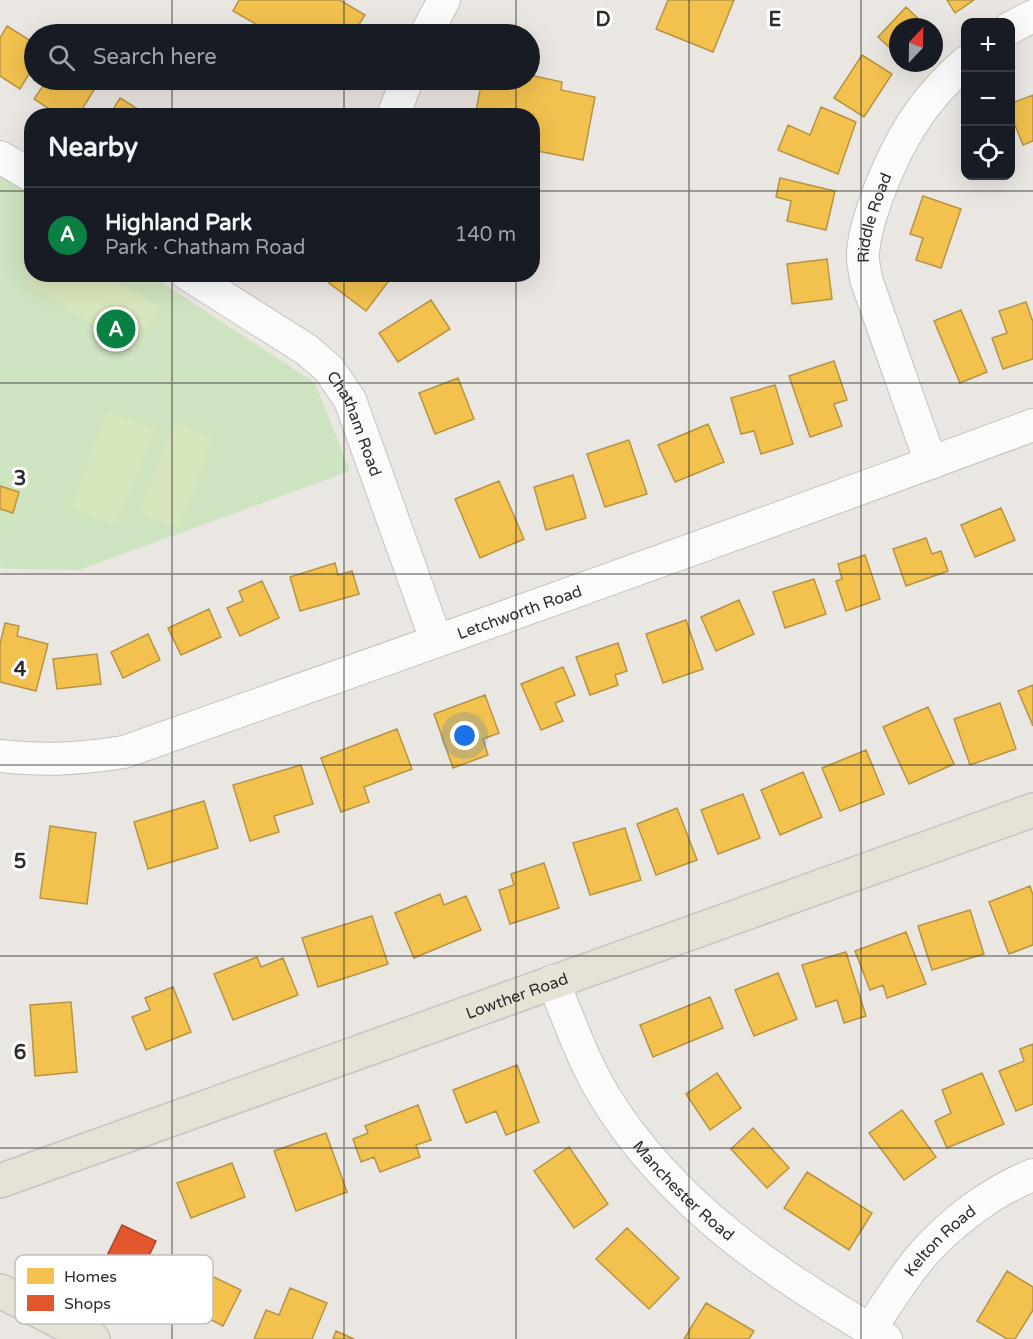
<!DOCTYPE html>
<html lang="en">
<head>
<meta charset="utf-8">
<style>
	:root { --surface:#171b24; --page:#20242c; --text:#f1f3f6; --muted:#9ea1a6; --line:#363941; --accent:#0b8043 }
	body { margin:0; font-family:"Varela Round",sans-serif; background:var(--page); color:var(--text) }
	.controls { position:absolute; right:18px; top:18px; display:grid; overflow:hidden; border-radius:12px; box-shadow:0 6px 24px #0002 }
	.controls button { width:54px; height:54px; display:grid; place-items:center; padding:0; border:0; border-bottom:2px solid var(--line); background:var(--surface); color:var(--text); font:30px sans-serif }
	.compass { position:absolute; left:889px; top:18px; width:54px; height:54px; border-radius:50%; background:var(--surface); box-shadow:0 6px 24px #0002; rotate:22deg }
	.you { position:absolute; left:465px; top:736px; width:21px; height:21px; margin:-15px; border:4px solid #fff; border-radius:50%; background:#1a73e8; box-shadow:0 0 0 9px #1a73e833 }
	.badge { display:grid; place-items:center; width:39px; height:39px; border-radius:50%; background:var(--accent); color:#fff; font-size:20px; font-weight:700 }
	.pin { position:absolute; translate:-50% -50%; border:3px solid #fff; box-shadow:0 2px 6px #0006 }
	.list { margin:0; padding:0; list-style:none }
	h2 { display:flex; justify-content:space-between; align-items:center; height:78px; margin:0; padding:0 24px; font-size:26px }
	h2 small { font-size:20px; font-weight:400; color:var(--muted) }
	.list li { display:grid; grid-template-columns:39px 1fr auto; gap:18px; align-items:center; box-sizing:border-box; height:96px; padding:0 24px; border-top:2px solid var(--line) }
	.list b { display:block; font-size:22px; white-space:nowrap }
	.list p { margin:0; font-size:20px; white-space:nowrap; color:var(--muted) }
	.list em { font-size:20px; font-style:normal; color:var(--muted) }
	.icon { flex:none; width:33px; height:33px; fill:none; stroke:currentColor; stroke-width:2; stroke-linecap:round; stroke-linejoin:round }
	.map { position:relative; flex:none; width:1033px; height:1339px; overflow:hidden }
	.search { position:absolute; background:var(--surface); box-shadow:0 6px 24px #0002; left:24px; top:24px; width:516px; height:66px; display:flex; align-items:center; gap:15px; box-sizing:border-box; padding:0 21px; border-radius:33px; color:var(--muted); font-size:22px }
	.panel { position:absolute; background:var(--surface); box-shadow:0 6px 24px #0002; left:24px; top:108px; width:516px; height:174px; border-radius:24px }
	.map>svg:first-child { display:block }
	.green { fill:#cee3bf }
	.pitch { fill:#d8e6bd }
	.homes { fill:#f2c14e; stroke:#b79444; stroke-width:1.5 }
	.shops { fill:#e4572e; stroke:#ad4a2d; stroke-width:1.5 }
	.lines { fill:none; stroke-linecap:round; stroke-linejoin:round }
	.minor-casing { stroke:#c4c3c2; stroke-width:34 }
	.major-casing { stroke:#c6c4c2; stroke-width:36 }
	.minor { stroke:#fcfbfb; stroke-width:32 }
	.major { stroke:#e6e2d6; stroke-width:33 }
	.grid { fill:none; stroke:#2c2c2c; stroke-width:1.5; stroke-opacity:0.55 }
	.labels { text-anchor:middle; stroke-width:6; stroke-linejoin:round; paint-order:stroke }
	.street-label { font-size:16px; fill:#2c2c2c; stroke:#fff }
	.key { fill:#fff; stroke:#c0c0c0; stroke-width:1.5 }
	.key-label { font-size:16px; fill:#2c2c2c }
	.grid-label { font-size:20px; text-anchor:middle; font-weight:bold; fill:#2c2c2c; stroke:#fff; stroke-width:6; stroke-linejoin:round; paint-order:stroke }
</style>
</head>
<body>
<div class="map">
<svg width="1033" height="1339" viewBox="0 0 1033 1339">
	<rect width="100%" height="100%" fill="#eae7e3"/>
	<path class="green" d="M0,175L31,196L32,274L151,275L315,383L350,471L79,570L6,569L0,567Z"/>
	<path class="pitch" d="M33,275H107L159,307L134,351L27,284Z
		M107,412L155,429L116,525L72,508Z
		M174,423L213,438L179,528L139,513Z"/>
	<path class="homes" d="M239,0H340L365,15L353,34H273L233,11Z
		M668,0H734L713,52L656,29Z
		M947,0H974L955,13Z
		M906,7L927,27H898V55L878,37Z
		M7,26L34,43V66L20,89L0,76V38Z
		M862,55L892,74L864,117L834,98Z
		M530,75L562,82L561,90L595,97L583,160L532,150V116H475L482,80H500L515,82V80H530Z
		M47,80H100L78,116H60L34,99Z
		M1033,95V141L1023,145L1010,113V104Z
		M120,98L149,116H109Z
		M821,107L856,122L838,174L778,150L788,125L810,135Z
		M780,178L835,191L826,230L787,221L791,201L776,197Z
		M923,196L961,209L941,268L916,260L923,238L910,234Z
		M827,259L832,299L792,304L787,264Z
		M335,274H394L366,311L329,283Z
		M431,300L450,329L398,362L379,333Z
		M1026,302L1033,322V359L1003,369L992,338L1007,333L999,311Z
		M961,310L987,372L960,383L934,321Z
		M834,361L847,400L834,404L842,426L810,437L789,376Z
		M458,378L474,419L435,434L419,393Z
		M775,385L793,444L761,454L754,431L741,434L731,398Z
		M708,424L724,462L675,482L658,445Z
		M629,440L647,494L605,507L587,454Z
		M573,475L586,518L546,530L534,487Z
		M499,481L524,539L480,558L455,499Z
		M0,486L19,492L13,513L0,509Z
		M1001,508L1015,540L975,557L961,525Z
		M926,538L932,554L941,551L948,571L906,586L893,549Z
		M865,555L880,599L846,611L836,581L842,579L838,564Z
		M335,563L338,575L352,571L359,594L300,611L290,577Z
		M814,579L826,614L785,628L773,592Z
		M262,581L279,618L240,636L227,608L243,601L239,591Z
		M739,600L754,634L716,651L701,617Z
		M209,609L221,637L181,655L168,628Z
		M686,620L703,669L663,683L646,634Z
		M5,623L19,626L17,636L48,644L36,691L0,682V644Z
		M148,634L160,660L123,678L111,652Z
		M618,643L627,671L615,675L618,685L590,695L576,657Z
		M97,654L101,684L57,689L53,659Z
		M563,667L575,695L555,703L563,721L541,730L521,684Z
		M1033,685V726L1018,691Z
		M485,695L499,733L483,739L488,755L453,768L434,714Z
		M1000,703L1016,749L970,765L954,719Z
		M928,707L954,764L909,784L883,727Z
		M397,729L412,769L364,787L369,802L341,812L321,758Z
		M866,750L884,794L840,811L822,768Z
		M301,765L313,804L274,816L279,832L250,841L233,785Z
		M803,772L822,817L780,835L761,790Z
		M743,794L760,838L718,854L701,810Z
		M204,801L218,848L148,869L134,822Z
		M677,808L697,860L656,875L637,824Z
		M50,826L96,833L87,904L40,898Z
		M625,828L641,880L590,895L573,843Z
		M544,863L559,908L510,924L499,890L514,885L511,874Z
		M1030,886L1033,895V945L1009,954L989,902Z
		M440,894L444,905L466,896L481,930L414,958L395,913Z
		M970,910L984,954L932,970L918,926Z
		M372,916L388,964L318,987L302,938Z
		M906,932L926,984L887,998L883,985L870,990L855,951Z
		M846,952L866,1016L844,1023L837,1000L816,1007L802,965Z
		M257,957L261,967L283,958L298,995L233,1020L214,974Z
		M778,973L797,1019L754,1036L735,990Z
		M173,987L191,1032L146,1050L132,1017L150,1010L145,998Z
		M710,997L723,1028L653,1057L640,1025Z
		M71,1002L77,1072L35,1076L30,1005Z
		M1033,1044V1104L1016,1111L999,1071L1024,1061L1020,1049Z
		M517,1065L539,1122L506,1135L496,1111L466,1123L453,1090Z
		M717,1073L741,1108L710,1130L686,1094Z
		M982,1073L1004,1124L947,1148L935,1121L951,1113L942,1090Z
		M418,1105L431,1140L416,1145L420,1157L380,1172L374,1157L361,1162L353,1139L368,1133L365,1126Z
		M902,1110L936,1157L904,1180L869,1133Z
		M753,1128L789,1168L767,1188L731,1149Z
		M326,1133L347,1192L296,1211L274,1151Z
		M569,1147L608,1204L574,1228L534,1171Z
		M232,1163L245,1197L191,1218L177,1183Z
		M807,1172L872,1213L849,1250L784,1208Z
		M627,1228L679,1278L649,1309L596,1259Z
		M195,1268L241,1290L223,1326L178,1303Z
		M1007,1271L1033,1287V1310L1015,1339H1007L977,1321Z
		M290,1288L327,1303L312,1339H254L266,1310L279,1315Z
		M706,1303L754,1331L749,1339H684Z
		M336,1331L354,1339H333Z"/>
	<path class="shops" d="M122,1225L156,1241L132,1291L98,1274Z"/>
	<g class="lines">
		<g class="minor-casing">
			<g id="minor">
				<path d="M1010,28L1033,16"/>
				<path d="M426,34L444,0"/>
				<path d="M393,116L407,80"/>
				<path d="M0,157L32,176"/>
				<path id="s1" d="M187,274L307,350L329,369L350,400L436,640"/>
				<path id="s2" d="M931,463L866,279C865,270 862,261 863,252C865,231 871,214 878,194C898,141 922,100 966,62"/>
				<path id="s3" d="M0,756C46,761 78,759 124,752C427,645 731,537 1033,425"/>
				<path id="s4" d="M553,981C569,1020 583,1061 605,1097C672,1206 778,1276 886,1339"/>
				<path id="s5" d="M870,1330C887,1304 903,1277 924,1253C953,1221 992,1191 1033,1175"/>
			</g>
		</g>
		<g class="major-casing">
			<g id="major">
				<path id="s6" d="M0,1181L1033,810"/>
				<path d="M0,1291L93,1339"/>
			</g>
		</g>
		<use href="#minor" class="minor"/>
		<use href="#major" class="major"/>
	</g>
	<path class="grid" d="M172,0V34M344,0V34M516,0V34M689,0V1339M861,0V1339M172,80V116M344,80V116M516,80V116M0,191H32M532,191H1033M172,274V1339M344,274V1339M516,274V1339M0,383H1033M0,574H1033M0,765H1033M0,956H1033M0,1148H1033"/>
	<g class="labels">
		<g class="street-label">
			<text dy="6" stroke="none"><textPath href="#s2" startOffset="258">Riddle Road</textPath></text>
			<text dy="6" stroke="none"><textPath href="#s1" startOffset="232">Chatham Road</textPath></text>
			<text dy="6" stroke="none"><textPath href="#s3" startOffset="544">Letchworth Road</textPath></text>
			<text dy="6" stroke="none"><textPath href="#s6" startOffset="549">Lowther Road</textPath></text>
			<text dy="6" stroke="none"><textPath href="#s4" startOffset="250">Manchester Road</textPath></text>
			<text dy="6" stroke="none"><textPath href="#s5" startOffset="114">Kelton Road</textPath></text>
		</g>
	</g>
	<rect x="15" y="1255" width="198" height="69" rx="9" class="key"/>
	<rect x="27" y="1268" width="27" height="16" fill="#f2c14e"/>
	<rect x="27" y="1295" width="27" height="16" fill="#e4572e"/>
	<g class="key-label">
		<text x="64" y="1282">Homes</text>
		<text x="64" y="1309">Shops</text>
	</g>
	<g class="grid-label">
		<text x="603" y="26">D</text>
		<text x="775" y="26">E</text>
		<text x="20" y="485">3</text>
		<text x="20" y="676">4</text>
		<text x="20" y="868">5</text>
		<text x="20" y="1059">6</text>
	</g>
</svg>
<div class="controls">
<button>+</button>
<button>−</button>
<button><svg class="icon" aria-label="locate" viewBox="0 0 24 24"><circle cx="12" cy="12" r="6"/><path d="M12 2v4M12 18v4M2 12h4M18 12h4"/></svg></button>
</div>
<svg class="compass" viewBox="-18 -18 36 36"><path d="M0-13l5 13h-10z" fill="#e53935"/><path d="M0 13l5-13h-10z" fill="#9ea1a6"/></svg>
<div class="you"></div>
<div class="pin badge" style="left:116px;top:329px">A</div>
<div class="search"><svg class="icon" aria-label="search" viewBox="0 0 24 24"><circle cx="10" cy="10" r="6"/><path d="M15 15l6 6"/></svg>Search here</div>
<section class="panel">
<h2>Nearby<small></small></h2>
<ul class="list">
<li><span class="badge">A</span><div><b>Highland Park</b><p>Park · Chatham Road</p></div><em>140 m</em></li>
</ul>
</section>
</div>
</body>
</html>
